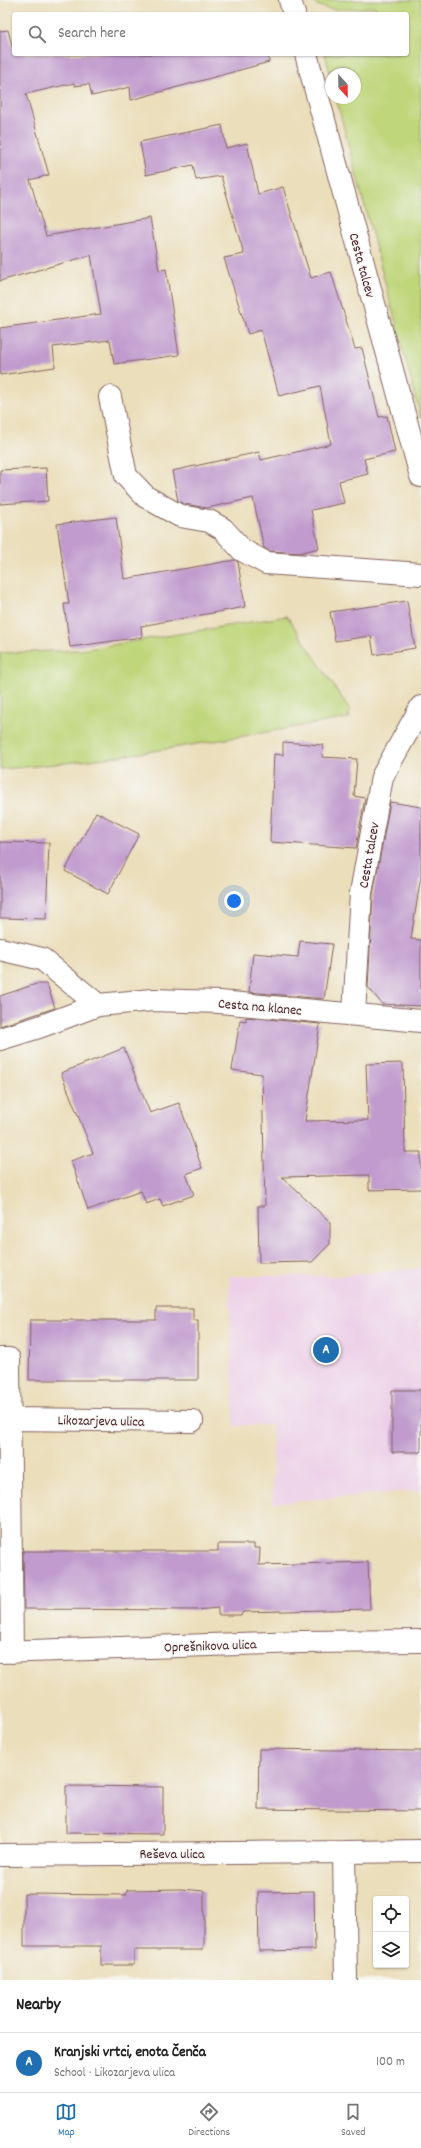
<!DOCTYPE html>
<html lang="en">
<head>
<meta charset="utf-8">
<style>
	:root { --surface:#fff; --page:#f6f6f6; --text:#222; --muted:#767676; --line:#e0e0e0; --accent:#1f6fb2 }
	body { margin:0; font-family:Dekko,sans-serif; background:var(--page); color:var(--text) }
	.controls { position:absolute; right:12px; bottom:12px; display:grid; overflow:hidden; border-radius:4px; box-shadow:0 1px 3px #0004 }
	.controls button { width:36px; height:36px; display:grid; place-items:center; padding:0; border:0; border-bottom:1px solid var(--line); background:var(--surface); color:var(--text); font:20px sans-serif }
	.compass { position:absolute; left:325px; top:68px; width:36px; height:36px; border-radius:50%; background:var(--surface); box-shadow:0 1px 3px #0004; rotate:158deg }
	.you { position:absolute; left:234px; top:901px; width:14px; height:14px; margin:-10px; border:3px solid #fff; border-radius:50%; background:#1a73e8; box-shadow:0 0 0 6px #1a73e833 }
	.badge { display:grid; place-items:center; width:26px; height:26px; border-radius:50%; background:var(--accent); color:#fff; font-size:13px; font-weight:700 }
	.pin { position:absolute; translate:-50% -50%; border:2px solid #fff; box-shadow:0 1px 4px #0006 }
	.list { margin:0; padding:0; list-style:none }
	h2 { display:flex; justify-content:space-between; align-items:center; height:52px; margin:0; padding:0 16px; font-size:17px }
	h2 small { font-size:13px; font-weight:400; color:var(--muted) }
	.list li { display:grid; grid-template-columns:26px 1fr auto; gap:12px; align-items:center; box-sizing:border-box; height:60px; padding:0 16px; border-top:1px solid var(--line) }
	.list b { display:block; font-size:15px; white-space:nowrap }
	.list p { margin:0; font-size:13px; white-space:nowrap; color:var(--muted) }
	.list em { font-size:13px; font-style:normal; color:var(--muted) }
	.icon { flex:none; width:22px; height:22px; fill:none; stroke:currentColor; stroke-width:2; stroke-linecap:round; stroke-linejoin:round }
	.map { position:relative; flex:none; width:421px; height:1980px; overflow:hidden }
	.search { position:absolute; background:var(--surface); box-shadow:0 1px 3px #0004; left:12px; right:12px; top:12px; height:44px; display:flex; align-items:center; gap:10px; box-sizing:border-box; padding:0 14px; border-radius:4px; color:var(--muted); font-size:15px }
	.sheet { height:112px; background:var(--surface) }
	nav { display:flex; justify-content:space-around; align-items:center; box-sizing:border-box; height:56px; border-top:1px solid var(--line); background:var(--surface); font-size:11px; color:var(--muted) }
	nav a { display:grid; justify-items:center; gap:2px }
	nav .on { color:var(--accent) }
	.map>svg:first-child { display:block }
	.built { fill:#edd0e8 }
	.green { fill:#bfd67a; stroke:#847a52 }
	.building { fill:#c19bce }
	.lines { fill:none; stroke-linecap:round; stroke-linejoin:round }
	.minor-casing { stroke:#82625d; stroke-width:24 }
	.minor { stroke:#fff; stroke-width:22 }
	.labels { text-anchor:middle; stroke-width:3; stroke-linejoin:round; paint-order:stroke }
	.street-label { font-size:14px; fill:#4a1f2b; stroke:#f6f6f2 }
</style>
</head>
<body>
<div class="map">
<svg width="421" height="1980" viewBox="0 0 421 1980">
	<rect width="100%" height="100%" fill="#f6f6f2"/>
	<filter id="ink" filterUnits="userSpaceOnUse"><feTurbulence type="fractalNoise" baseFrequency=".025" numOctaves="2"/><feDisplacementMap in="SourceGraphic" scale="8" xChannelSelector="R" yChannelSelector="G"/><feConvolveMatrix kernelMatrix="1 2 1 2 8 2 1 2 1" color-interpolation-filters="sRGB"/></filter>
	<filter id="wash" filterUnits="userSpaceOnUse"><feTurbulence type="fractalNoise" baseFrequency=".012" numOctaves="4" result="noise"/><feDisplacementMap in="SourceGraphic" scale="16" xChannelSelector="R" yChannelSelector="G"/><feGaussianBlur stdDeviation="0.9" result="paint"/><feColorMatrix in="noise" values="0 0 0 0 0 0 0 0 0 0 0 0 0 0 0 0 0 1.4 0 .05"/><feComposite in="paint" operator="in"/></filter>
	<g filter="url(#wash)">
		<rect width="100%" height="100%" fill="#ebdebb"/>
		<path class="built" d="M421,1268V1490L273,1503L272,1424L234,1426L229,1276H342Z"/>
		<path class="green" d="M312,0H421V418L336,98H355V74H331V77L325,54H407V14H377L375,7C359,8 322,15 312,0Z
			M287,616L350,710L349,718C233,737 117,761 0,769V653L81,650Z"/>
		<g id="blocks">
			<path class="building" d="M8,30L14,54H268L269,62L131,100L130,87L92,96L89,84L75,86L74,83L26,94L49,175L30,180L46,236L150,218L159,270L166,269L179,355L114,364L110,340L53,347L55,367L0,375V328L101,314L91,255L0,281V31Z
				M222,125L226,148L247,143L258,194L283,187L311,278L331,272L355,349L362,348L379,417L387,416L395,452L364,459L368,474L339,481L344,503L311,510L319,548L299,553L270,551L264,548L253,498L207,508L184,504L178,501L172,471L259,452L261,460L331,444L320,386L279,396L261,330L248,334L224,258L244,254L221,176L196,180L193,165L146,175L140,142Z
				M46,468L48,501L0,504V470Z
				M116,517L124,579L235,560L238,562L245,607L141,626L142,637L70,647L64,604H69L57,524Z
				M407,601L415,648L374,655L371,636L335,641L330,612Z
				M283,742L323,745L322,757L357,759L354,796L365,798L356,848L270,842L274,754L283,755Z
				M390,802L421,807V876L411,939L421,940V1006L382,1004L368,987L373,894Z
				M96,812L139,834L108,894L65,871Z
				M0,842L49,843L46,919L0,918Z
				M300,941L332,944L324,999L249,992L253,953L298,957Z
				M36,984H47L55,1008L0,1026V996Z
				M246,1017L320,1024L305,1121L368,1120L366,1064L403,1063L405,1152H421V1189L369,1190V1175L282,1177L330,1222V1244L312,1262L259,1263L258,1206H265L262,1074L232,1070L240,1020L246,1021Z
				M124,1048L150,1113L179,1103L202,1168L186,1174L194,1195L163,1206L160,1199L146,1204L141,1191L88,1210L71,1161L93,1153L61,1073Z
				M156,1308H193V1320H198V1380H29L30,1320H156Z
				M392,1390H421V1452H392Z
				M218,1544H254V1548H260L259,1565L368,1562L370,1609L243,1612L241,1615H218V1608L196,1610L24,1609L23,1551H218Z
				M259,1749L421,1751V1811L258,1809Z
				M66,1786L163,1787V1834L66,1833Z
				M181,1889L204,1891V1945L202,1950H134V1965H101V1946H24V1894L126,1895L127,1890Z
				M314,1891L315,1950L259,1951L258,1892Z"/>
		</g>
	</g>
	<g filter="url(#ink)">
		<use href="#blocks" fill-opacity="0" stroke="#82625d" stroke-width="1"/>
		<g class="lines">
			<g class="minor-casing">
				<path id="minor" d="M290,0L294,14
					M306,54L421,476
					M110,397L126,476L146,497L180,516L209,521L223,529L242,550L266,563L421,574
					M0,949L42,959L98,1005
					M354,1014L361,893L382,777L421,707
					M0,1039L39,1027L98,1005L152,1000L220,1002L421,1021
					M0,1359H9L10,1476L0,1477
					M9,1419L192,1421
					M10,1476L12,1652
					M0,1652L301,1642L421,1641
					M344,1852L421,1851
					M0,1855L344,1852L346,1980"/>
			</g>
			<use href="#minor" class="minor"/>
		</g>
	</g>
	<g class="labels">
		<g class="street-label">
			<text transform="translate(363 265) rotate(75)" y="5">Cesta talcev</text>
			<text transform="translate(368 855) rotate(-80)" y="5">Cesta talcev</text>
			<text transform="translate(260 1006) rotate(5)" y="5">Cesta na klanec</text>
			<text transform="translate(101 1420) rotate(1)" y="5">Likozarjeva ulica</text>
			<text transform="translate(210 1645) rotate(-2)" y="5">Oprešnikova ulica</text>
			<text x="172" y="1858">Reševa ulica</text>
		</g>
	</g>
</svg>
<div class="controls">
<button><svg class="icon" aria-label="locate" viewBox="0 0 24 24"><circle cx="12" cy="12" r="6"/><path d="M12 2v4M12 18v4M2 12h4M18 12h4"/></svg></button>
<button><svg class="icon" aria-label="layers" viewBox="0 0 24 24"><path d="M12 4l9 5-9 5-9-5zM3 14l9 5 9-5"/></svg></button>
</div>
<svg class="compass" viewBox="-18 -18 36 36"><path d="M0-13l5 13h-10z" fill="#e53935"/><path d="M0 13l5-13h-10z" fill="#767676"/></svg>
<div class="you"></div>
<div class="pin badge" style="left:326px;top:1350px">A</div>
<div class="search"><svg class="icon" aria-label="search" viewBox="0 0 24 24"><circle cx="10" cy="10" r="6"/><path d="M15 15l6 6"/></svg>Search here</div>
</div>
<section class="sheet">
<h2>Nearby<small></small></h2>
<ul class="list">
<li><span class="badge">A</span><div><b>Kranjski vrtci, enota Čenča</b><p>School · Likozarjeva ulica</p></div><em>100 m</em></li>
</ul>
</section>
<nav>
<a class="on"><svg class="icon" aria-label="map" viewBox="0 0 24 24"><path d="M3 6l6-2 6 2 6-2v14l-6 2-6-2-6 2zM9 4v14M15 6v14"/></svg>Map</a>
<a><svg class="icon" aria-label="directions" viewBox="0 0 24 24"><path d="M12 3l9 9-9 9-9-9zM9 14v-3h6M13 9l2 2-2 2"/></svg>Directions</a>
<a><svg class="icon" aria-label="saved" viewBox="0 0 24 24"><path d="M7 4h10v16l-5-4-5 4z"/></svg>Saved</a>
</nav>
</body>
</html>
